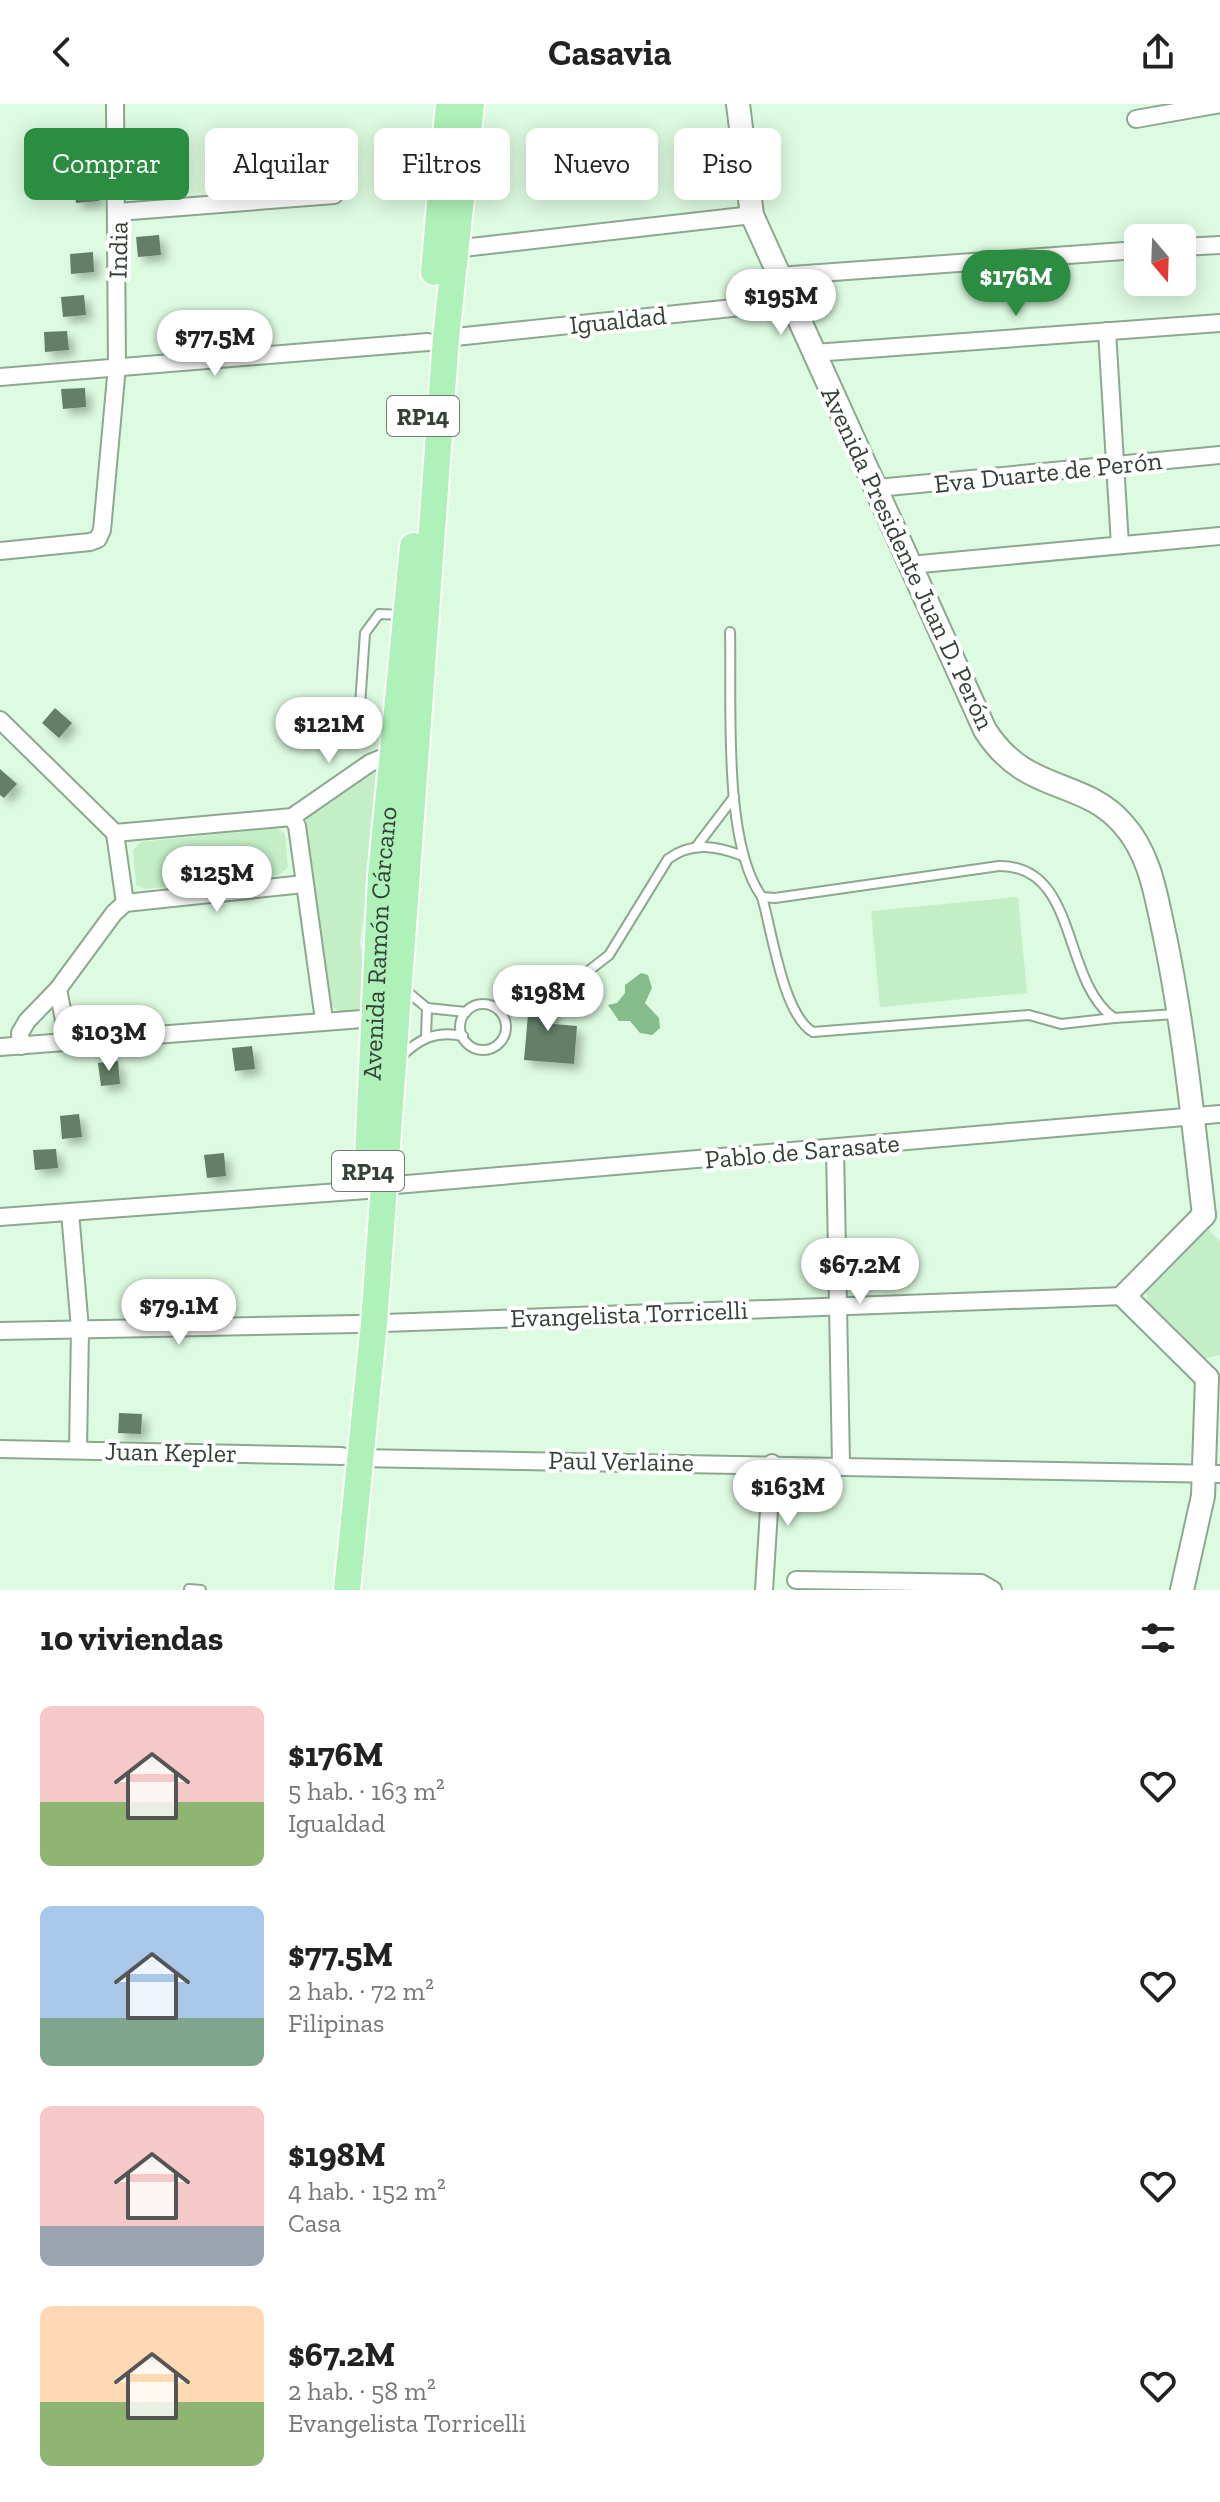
<!DOCTYPE html>
<html lang="es">
<meta charset="utf-8">
<style>
body{margin:0;font-family:"Zilla Slab",serif;background:#f2f2f2;color:#222;height:100vh;display:flex;flex-direction:column;font-size:30px;white-space:nowrap}
*{box-sizing:border-box;margin:0}
p{font-size:26px;color:#767676}
.icon{flex:none;width:44px;height:44px;fill:none;stroke:currentColor;stroke-width:2;stroke-linecap:round;stroke-linejoin:round}
.map{position:relative;height:1486px;overflow:hidden}
.sheet{display:flex;flex-direction:column;background:#fff;flex:1}
.sheet>*{flex:none}
.hud{position:absolute;left:24px;top:24px;width:800px;height:72px;display:flex;gap:16px}
.needle{width:52px;rotate:161deg}
.controls{position:absolute;left:1124px;top:120px;display:grid;gap:16px}
.controls a{display:grid;place-items:center;width:72px;height:72px;border-radius:12px;background:#fff;box-shadow:0 4px 20px #0003;font-size:40px}
.price{position:absolute;translate:-50% -68px;padding:0 18px;border-radius:28px;background:#fff;color:#222;font-size:26px;line-height:52px;filter:drop-shadow(0 2px 4px #0008)}
.price::after{content:'';position:absolute;left:50%;top:48px;width:24px;height:18px;margin-left:-12px;background:inherit;clip-path:polygon(0 0,100% 0,50% 100%)}
.price.on{background:#2b8d41;color:#fff}
ul{padding:0;list-style:none}
li{display:flex;align-items:center;gap:24px;height:200px;padding:0 40px}
li span{display:grid;place-items:center;flex:none;width:224px;height:160px;border-radius:12px;color:#555}
li>.icon{margin-inline-start:auto}
span .icon{width:96px;height:96px;fill:#fffc;stroke-width:1}
li b{font-size:34px}
h2{display:flex;justify-content:space-between;align-items:center;height:96px;padding:0 40px;font-size:34px}
.chip{padding:0 28px;border-radius:12px;background:#fff;box-shadow:0 4px 20px #0003;font-size:28px;line-height:72px}
.chip.on{background:#2b8d41;color:#fff}
header{display:flex;justify-content:space-between;align-items:center;height:104px;padding:0 40px;background:#fff;font-size:36px;font-weight:700}
.map>svg:first-child{display:block}
.green{fill:#c3eec6}
.water{fill:#85bc8b}
.building{fill:#647f67;filter:url(#shadow)}
.lines{fill:none;stroke-linecap:round;stroke-linejoin:round}
.lane-casing{stroke:#8da88f;stroke-width:12}
.street-casing{stroke:#8da88f;stroke-width:20}
.secondary-casing{stroke:#8da88f;stroke-width:26}
.primary-casing{stroke:#fff;stroke-width:30}
.lane{stroke:#fff;stroke-width:8}
.street{stroke:#fff;stroke-width:16}
.secondary{stroke:#fff;stroke-width:22}
.primary{stroke:#aff2b9;stroke-width:26}
.labels{text-anchor:middle;dominant-baseline:central;stroke-width:8;stroke-linejoin:round;paint-order:stroke}
.shield{fill:#fff;stroke:#727a72;stroke-width:2}
.shield-label{font-size:24px;font-weight:bold;fill:#354136}
.street-label{font-size:26px;fill:#354136;stroke:#fff}
</style>
<header><svg class="icon" aria-label="back" viewBox="0 0 24 24"><path d="M15 5l-7 7 7 7"/></svg>Casavia<svg class="icon" aria-label="share" viewBox="0 0 24 24"><path d="M12 15V3M7 8l5-5 5 5M5 13v7h14v-7"/></svg></header>
<div class="map">
<svg width="1220" height="1486" viewBox="0 0 1220 1486">
<defs>
<filter id="shadow"><feDropShadow dx="6" dy="6" stdDeviation="4" flood-color="#0004"/></filter>
</defs>
<rect width="100%" height="100%" fill="#ddfbe0"/>
<g class="green">
<path d="M377,665L382,680L360,838L366,870L363,904C348,910 336,911 328,896L306,717L308,707Z"/>
<polygon points="276,724 285,730 288,763 279,771 145,785 136,781 133,746 141,738"/>
<polygon points="1018,793 1027,889 880,903 871,807"/>
<polygon points="1208,1125 1220,1137 1220,1251 1202,1255 1148,1199 1146,1185 1198,1127"/>
</g>
<polygon class="water" points="641,869 648,871 652,884 645,899 659,914 660,924 652,931 640,929 630,917 619,917 608,901 617,899 625,889 625,881"/>
<g class="building">
<polygon points="97,77 99,97 76,99 74,79"/>
<polygon points="159,131 161,151 138,153 136,133"/>
<polygon points="93,148 94,168 71,170 70,150"/>
<polygon points="84,191 86,211 63,213 61,193"/>
<polygon points="67,227 69,246 45,248 44,228"/>
<polygon points="85,284 86,303 63,305 61,285"/>
<polygon points="55,604 72,619 59,634 42,619"/>
<polygon points="0,665 17,680 4,694 0,691"/>
<polygon points="530,888 556,890 553,920 577,922 574,960 524,956"/>
<polygon points="252,942 255,965 235,967 232,944"/>
<polygon points="118,957 120,980 101,982 98,959"/>
<polygon points="79,1010 82,1033 62,1035 60,1012"/>
<polygon points="56,1045 58,1064 35,1066 33,1046"/>
<polygon points="224,1049 226,1072 207,1074 204,1051"/>
<polygon points="119,1309 142,1310 141,1330 118,1329"/>
</g>
<g class="lines">
<g class="lane-casing">
<g id="lane">
<path d="M730,528C732,597 722,738 762,793L775,794L999,762C1079,761 1061,877 1114,914L1176,910"/>
<polyline points="393,624 369,624 359,616 365,529 379,510 403,511"/>
<polyline points="696,743 734,693"/>
<path d="M762,793C772,827 783,911 813,928L1029,911L1061,920L1114,914"/>
<polyline points="403,884 427,904 466,908"/>
<circle cx="483" cy="923" r="23"/>
<path d="M497,904L513,886L526,878L566,877L582,872L609,851L668,755C692,737 717,742 743,752"/>
<polyline points="426,933 427,904"/>
<path d="M400,954C418,935 436,926 463,932"/>
<polyline points="189,1485 201,1486"/>
</g>
</g>
<g class="street-casing">
<g id="street">
<polyline points="1136,15 1220,0"/>
<polyline points="118,108 334,91"/>
<polyline points="1182,143 1220,141"/>
<polyline points="454,145 752,111"/>
<polyline points="778,172 1138,146"/>
<polyline points="1107,227 1120,441"/>
<polyline points="446,234 790,198"/>
<polyline points="814,249 1220,219"/>
<polyline points="0,273 428,238"/>
<polyline points="877,384 1220,351"/>
<polyline points="0,447 90,438 98,435 102,426 117,262 115,0"/>
<polyline points="910,461 1220,432"/>
<polyline points="0,616 115,729 125,799"/>
<polyline points="292,713 297,722 324,916"/>
<polyline points="115,729 292,713 370,659 397,648"/>
<polyline points="58,885 68,937"/>
<polyline points="21,942 20,929 27,917 58,885 114,809 125,799 304,780"/>
<polyline points="0,943 375,914"/>
<polyline points="835,1044 841,1360"/>
<polyline points="384,1082 1220,1010"/>
<polyline points="70,1108 80,1225 78,1346"/>
<polyline points="0,1113 367,1086"/>
<polyline points="0,1227 356,1220 1124,1192"/>
<polyline points="0,1345 342,1352"/>
<polyline points="357,1354 1220,1370"/>
<polyline points="796,1476 981,1479 993,1486"/>
<polyline points="764,1486 772,1359"/>
</g>
</g>
<g class="secondary-casing">
<g id="secondary">
<path d="M738,0L752,111L985,626C1026,691 1082,673 1123,720C1151,751 1156,793 1165,833C1184,925 1193,1017 1204,1111"/>
<polyline points="1204,1111 1124,1192 1207,1274"/>
<polyline points="1182,1486 1203,1392 1207,1274"/>
</g>
</g>
<g class="primary-casing">
<g id="primary">
<polyline points="434,168 449,0"/>
<path id="s1" d="M368,1053L381,772L413,442"/>
<polyline points="347,1486 374,1219 446,234 471,0"/>
</g>
</g>
<use href="#lane" class="lane"/>
<use href="#street" class="street"/>
<use href="#secondary" class="secondary"/>
<use href="#primary" class="primary"/>
</g>
<g class="labels">
<g class="shield">
<rect x="387" y="292" width="72" height="40" rx="6"/>
<rect x="332" y="1047" width="72" height="40" rx="6"/>
</g>
<g class="shield-label">
<text x="423" y="312">RP14</text>
<text x="368" y="1067">RP14</text>
</g>
<g class="street-label">
<text transform="translate(118 146) rotate(-89)">India</text>
<text transform="translate(618 216) rotate(-6)">Igualdad</text>
<text transform="translate(1048 368) rotate(-6)">Eva Duarte de Perón</text>
<text transform="translate(908 454) rotate(65)">Avenida Presidente Juan D. Perón</text>
<text stroke="none"><textPath href="#s1" startOffset="214">Avenida Ramón Cárcano</textPath></text>
<text transform="translate(802 1047) rotate(-5)">Pablo de Sarasate</text>
<text transform="translate(629 1210) rotate(-2)">Evangelista Torricelli</text>
<text transform="translate(171 1348) rotate(1)">Juan Kepler</text>
<text transform="translate(621 1357) rotate(1)">Paul Verlaine</text>
</g>
</g>
</svg>
<div class="controls">
<a><svg class="needle" viewBox="-14 -14 28 28"><path d="M0-13l5 13h-10z" fill="#e53935"/><path d="M0 13l5-13h-10z" fill="#767676"/></svg></a>
</div>
<b class="price on" style="left:1016px;top:214px">$176M</b>
<b class="price" style="left:781px;top:233px">$195M</b>
<b class="price" style="left:215px;top:274px">$77.5M</b>
<b class="price" style="left:329px;top:661px">$121M</b>
<b class="price" style="left:217px;top:810px">$125M</b>
<b class="price" style="left:548px;top:929px">$198M</b>
<b class="price" style="left:109px;top:969px">$103M</b>
<b class="price" style="left:860px;top:1202px">$67.2M</b>
<b class="price" style="left:179px;top:1243px">$79.1M</b>
<b class="price" style="left:788px;top:1424px">$163M</b>
<div class="hud">
<a class="chip on">Comprar</a>
<a class="chip">Alquilar</a>
<a class="chip">Filtros</a>
<a class="chip">Nuevo</a>
<a class="chip">Piso</a>
</div>
</div>
<section class="sheet">
<h2>10 viviendas<svg class="icon" aria-label="filters" viewBox="0 0 24 24"><path d="M4 7h16M4 17h16"/><circle cx="9" cy="7" r="2"/><circle cx="15" cy="17" r="2"/></svg></h2>
<ul>
<li><span style="background:linear-gradient(#f6c9c9 60%,#8fb573 0)"><svg class="icon" aria-label="home" viewBox="0 0 24 24"><path d="M3 11l9-7 9 7M6 9v11h12V9"/></svg></span><div><b>$176M</b><p>5 hab. · 163 m²</p><p>Igualdad</p></div><svg class="icon" aria-label="heart" viewBox="0 0 24 24"><path d="M12 20l-8-8c-3-5 5-10 8-4 3-6 11-1 8 4z"/></svg></li>
<li><span style="background:linear-gradient(#a9c7e8 70%,#7fa58c 0)"><svg class="icon" aria-label="home" viewBox="0 0 24 24"><path d="M3 11l9-7 9 7M6 9v11h12V9"/></svg></span><div><b>$77.5M</b><p>2 hab. · 72 m²</p><p>Filipinas</p></div><svg class="icon" aria-label="heart" viewBox="0 0 24 24"><path d="M12 20l-8-8c-3-5 5-10 8-4 3-6 11-1 8 4z"/></svg></li>
<li><span style="background:linear-gradient(#f6c9c9 75%,#9aa5b1 0)"><svg class="icon" aria-label="home" viewBox="0 0 24 24"><path d="M3 11l9-7 9 7M6 9v11h12V9"/></svg></span><div><b>$198M</b><p>4 hab. · 152 m²</p><p>Casa</p></div><svg class="icon" aria-label="heart" viewBox="0 0 24 24"><path d="M12 20l-8-8c-3-5 5-10 8-4 3-6 11-1 8 4z"/></svg></li>
<li><span style="background:linear-gradient(#ffd9b3 60%,#8fb573 0)"><svg class="icon" aria-label="home" viewBox="0 0 24 24"><path d="M3 11l9-7 9 7M6 9v11h12V9"/></svg></span><div><b>$67.2M</b><p>2 hab. · 58 m²</p><p>Evangelista Torricelli</p></div><svg class="icon" aria-label="heart" viewBox="0 0 24 24"><path d="M12 20l-8-8c-3-5 5-10 8-4 3-6 11-1 8 4z"/></svg></li>
</ul>
</section>
